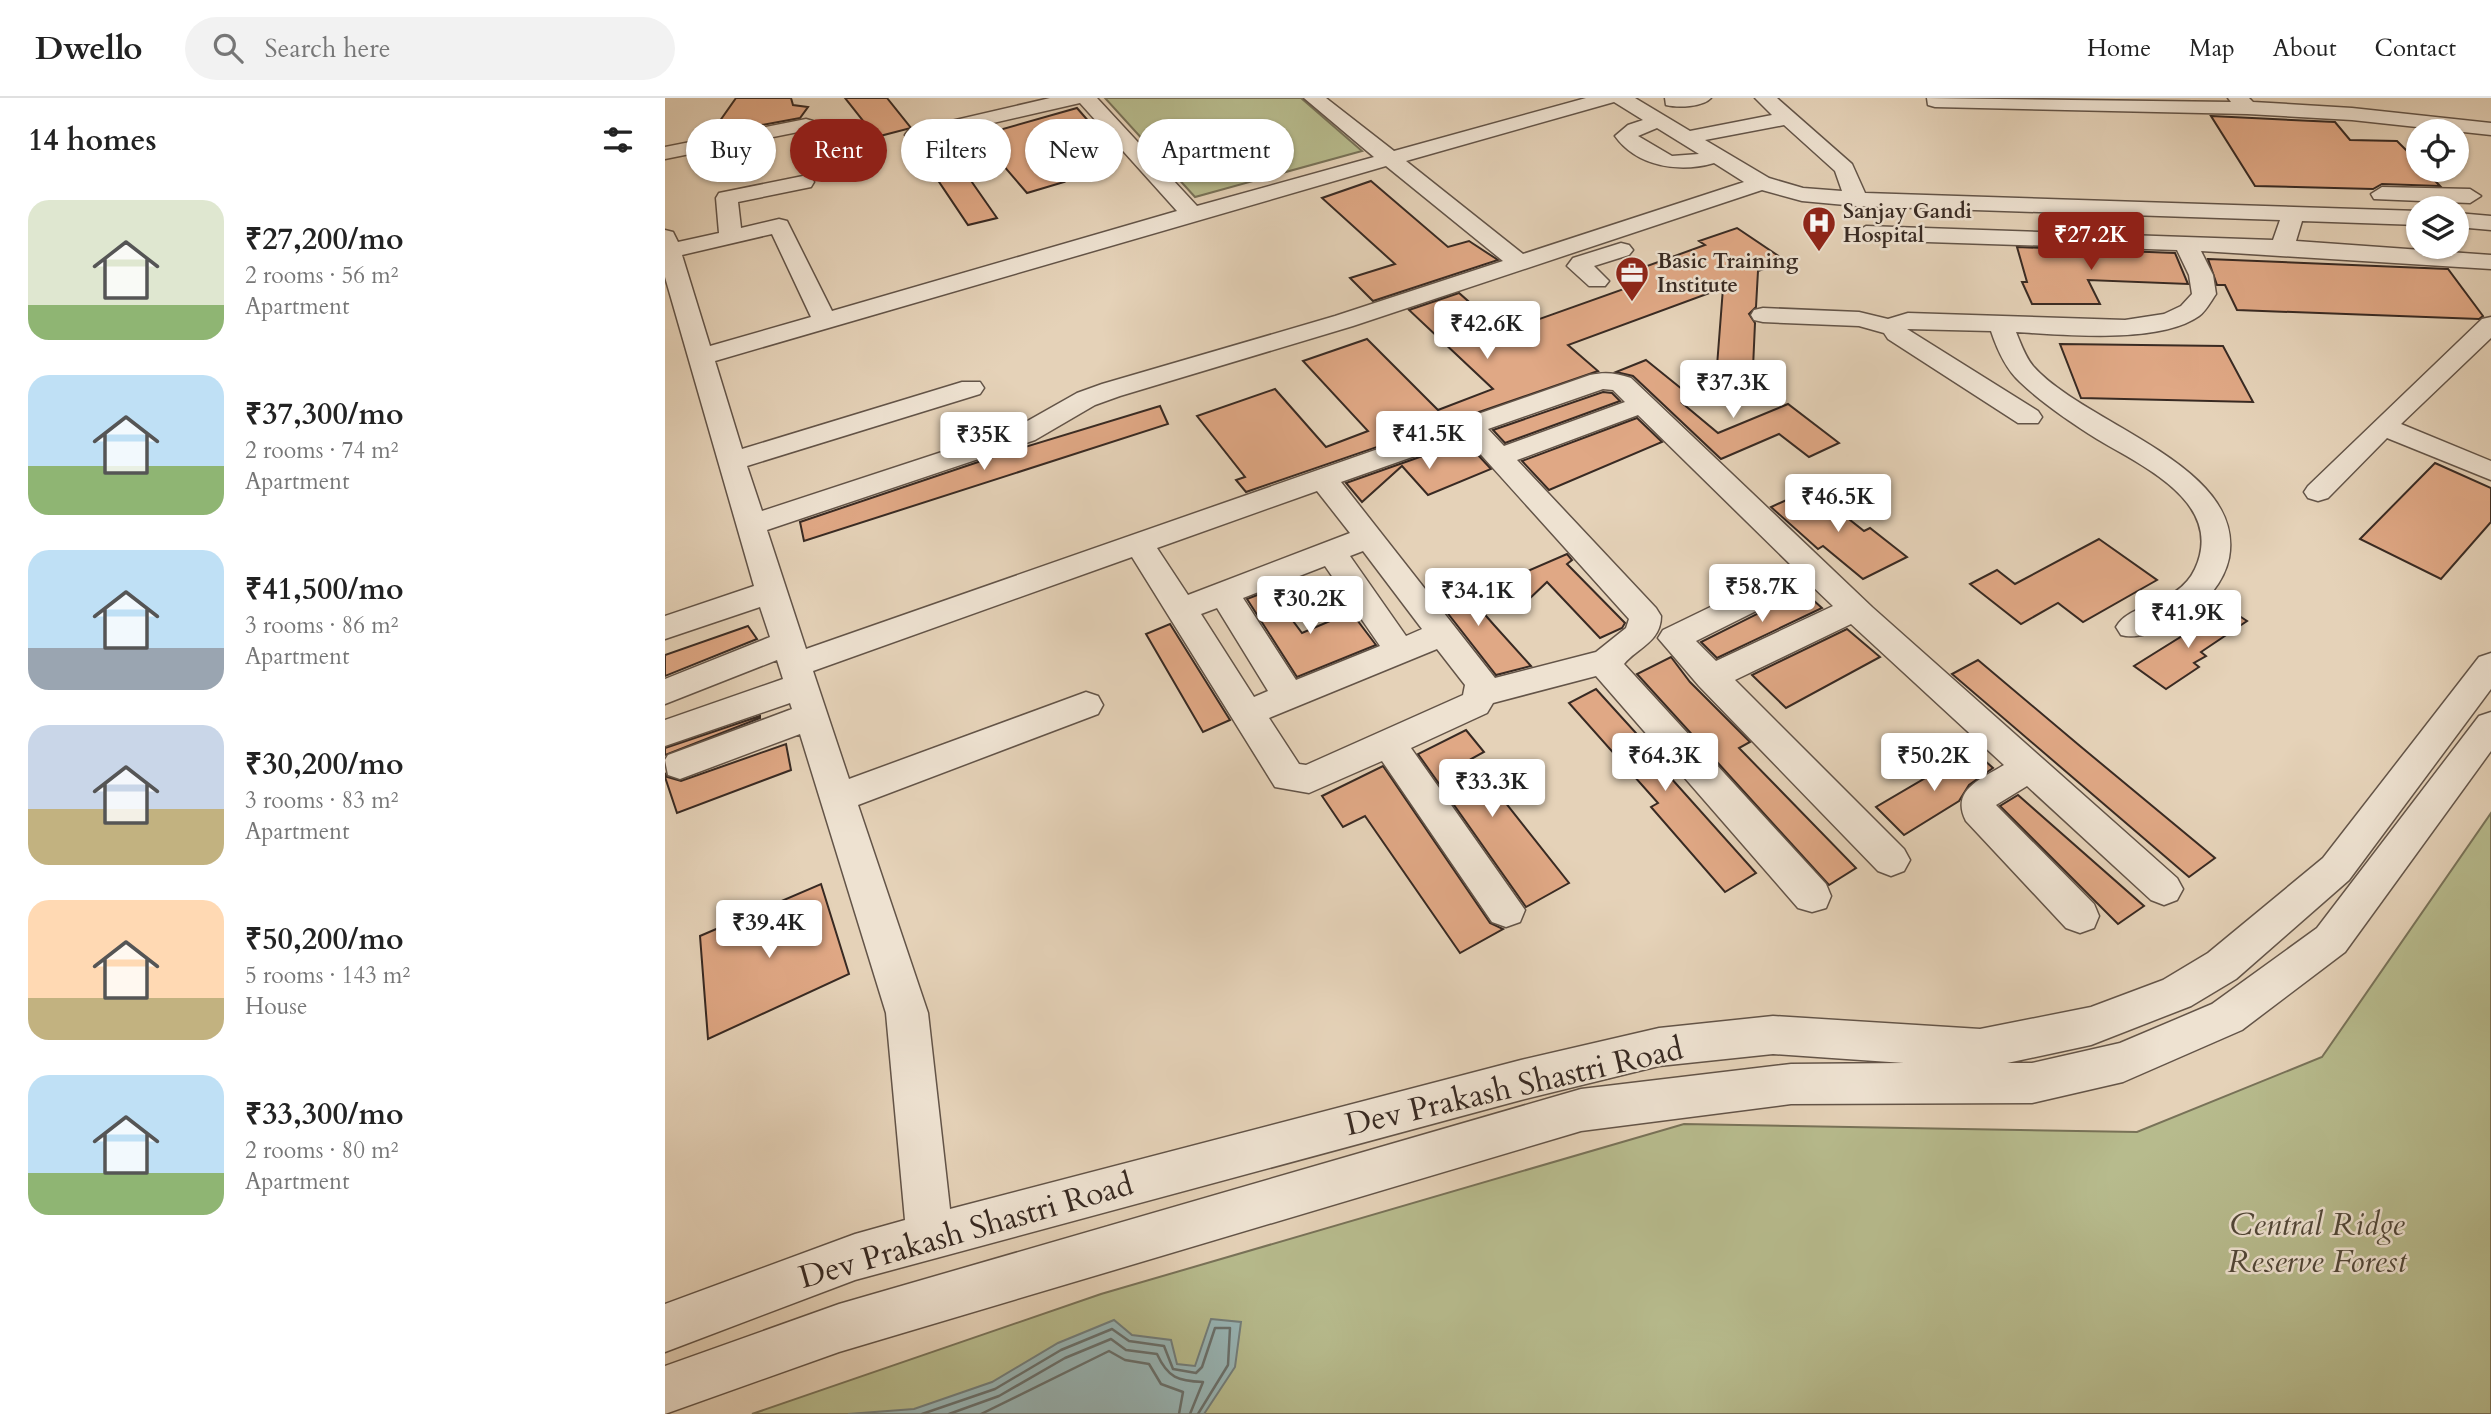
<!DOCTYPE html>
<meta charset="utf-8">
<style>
body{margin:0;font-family:Cardo,serif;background:#f2f2f2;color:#222;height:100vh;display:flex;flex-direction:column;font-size:26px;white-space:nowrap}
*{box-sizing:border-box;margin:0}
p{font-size:23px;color:#767676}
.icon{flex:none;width:38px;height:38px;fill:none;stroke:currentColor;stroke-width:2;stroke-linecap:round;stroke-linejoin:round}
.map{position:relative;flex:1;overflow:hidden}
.details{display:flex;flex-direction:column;background:#fff;width:665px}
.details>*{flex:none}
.top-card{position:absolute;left:21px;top:21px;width:665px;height:63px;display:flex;gap:14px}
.fabs{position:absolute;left:1741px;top:21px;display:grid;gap:14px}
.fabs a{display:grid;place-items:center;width:63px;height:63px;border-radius:50%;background:#fff;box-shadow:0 2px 5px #0004;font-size:35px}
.price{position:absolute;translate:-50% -60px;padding:0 16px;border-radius:7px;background:#fff;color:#222;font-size:23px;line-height:46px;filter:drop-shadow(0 2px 4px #0008)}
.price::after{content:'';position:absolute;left:50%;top:42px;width:21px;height:16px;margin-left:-10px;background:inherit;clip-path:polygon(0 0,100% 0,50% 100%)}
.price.selected{background:#8f2418;color:#fff}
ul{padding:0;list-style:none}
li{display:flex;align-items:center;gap:21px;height:175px;padding:0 28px}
li span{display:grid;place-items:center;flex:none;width:196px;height:140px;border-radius:21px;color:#555}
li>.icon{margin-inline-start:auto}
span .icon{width:84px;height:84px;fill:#fffc;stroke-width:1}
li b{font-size:30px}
h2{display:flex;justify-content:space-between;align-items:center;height:84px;padding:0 28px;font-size:30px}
.chip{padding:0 24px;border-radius:32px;background:#fff;box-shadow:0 2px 5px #0004;font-size:24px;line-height:63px}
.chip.selected{background:#8f2418;color:#fff}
header{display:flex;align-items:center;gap:42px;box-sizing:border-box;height:98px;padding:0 35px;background:#fff;border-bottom:2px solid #e0e0e0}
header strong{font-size:33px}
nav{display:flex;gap:38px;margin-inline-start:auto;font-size:24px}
.search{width:490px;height:63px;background:#f2f2f2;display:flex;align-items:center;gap:18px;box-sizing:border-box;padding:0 24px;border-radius:38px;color:#767676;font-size:26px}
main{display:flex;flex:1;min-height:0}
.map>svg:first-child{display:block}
.green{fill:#b7bb8d;stroke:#787258;stroke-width:2}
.water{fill:#98b6b7;stroke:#727e7c;stroke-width:2}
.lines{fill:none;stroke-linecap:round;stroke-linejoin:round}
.shore{stroke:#68706d;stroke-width:2.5}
.building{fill:#e0a885;stroke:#382a23;stroke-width:2}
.minor-casing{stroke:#635448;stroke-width:3}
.minor{fill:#eee2d1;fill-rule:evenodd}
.labels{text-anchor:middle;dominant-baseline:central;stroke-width:5;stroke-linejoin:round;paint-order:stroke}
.far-poi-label{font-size:21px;font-weight:bold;fill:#382a23;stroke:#eee2d1;text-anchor:start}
.near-street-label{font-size:32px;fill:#382a23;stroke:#eee2d1}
.near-park-label{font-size:32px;font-style:italic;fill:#514738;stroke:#eee2d1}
</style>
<header>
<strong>Dwello</strong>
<div class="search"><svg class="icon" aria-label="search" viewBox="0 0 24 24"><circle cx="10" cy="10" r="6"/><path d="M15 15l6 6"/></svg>Search here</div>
<nav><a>Home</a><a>Map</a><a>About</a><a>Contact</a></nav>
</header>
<main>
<section class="details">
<h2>14 homes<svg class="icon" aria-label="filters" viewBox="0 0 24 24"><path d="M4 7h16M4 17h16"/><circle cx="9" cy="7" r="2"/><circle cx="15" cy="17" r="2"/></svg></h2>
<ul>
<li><span style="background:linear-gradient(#dfe7d0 75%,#8fb573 0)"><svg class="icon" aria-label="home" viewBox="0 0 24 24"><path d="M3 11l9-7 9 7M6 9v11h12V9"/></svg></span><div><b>₹27,200/mo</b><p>2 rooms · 56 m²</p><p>Apartment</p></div></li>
<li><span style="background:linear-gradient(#bfe0f5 65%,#8fb573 0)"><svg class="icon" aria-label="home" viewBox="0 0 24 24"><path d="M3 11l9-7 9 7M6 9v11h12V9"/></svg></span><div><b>₹37,300/mo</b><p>2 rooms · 74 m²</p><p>Apartment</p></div></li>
<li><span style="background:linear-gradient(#bfe0f5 70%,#9aa5b1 0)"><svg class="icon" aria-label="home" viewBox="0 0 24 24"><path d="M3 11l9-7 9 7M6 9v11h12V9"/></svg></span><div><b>₹41,500/mo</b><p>3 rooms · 86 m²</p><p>Apartment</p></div></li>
<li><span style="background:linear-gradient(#c9d6e8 60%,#c2b280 0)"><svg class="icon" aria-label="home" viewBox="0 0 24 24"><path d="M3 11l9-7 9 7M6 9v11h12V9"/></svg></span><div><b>₹30,200/mo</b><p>3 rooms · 83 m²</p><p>Apartment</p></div></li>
<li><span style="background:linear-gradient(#ffd9b3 70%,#c2b280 0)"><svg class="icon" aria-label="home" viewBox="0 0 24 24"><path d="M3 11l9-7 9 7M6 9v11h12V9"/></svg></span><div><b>₹50,200/mo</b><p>5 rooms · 143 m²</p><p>House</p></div></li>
<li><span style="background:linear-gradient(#bfe0f5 70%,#8fb573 0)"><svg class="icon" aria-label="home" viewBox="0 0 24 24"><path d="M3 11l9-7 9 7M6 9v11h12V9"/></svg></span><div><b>₹33,300/mo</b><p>2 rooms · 80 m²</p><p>Apartment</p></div></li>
</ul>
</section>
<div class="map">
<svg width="1826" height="1316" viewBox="0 0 1826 1316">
<rect width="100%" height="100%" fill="#e5d2b8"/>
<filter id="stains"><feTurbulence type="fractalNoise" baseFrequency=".00286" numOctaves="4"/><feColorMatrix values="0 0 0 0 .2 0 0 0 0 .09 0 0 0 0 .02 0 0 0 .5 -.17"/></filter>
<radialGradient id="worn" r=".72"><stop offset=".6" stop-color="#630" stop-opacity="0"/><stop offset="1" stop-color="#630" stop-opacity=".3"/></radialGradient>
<g class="green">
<polygon points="440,0 636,0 697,53 530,99"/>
<polygon points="1826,715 1826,1316 87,1316 436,1196 1019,1026 1472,1034 1657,959"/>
</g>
<polygon class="water" points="546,1221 576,1224 570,1269 539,1316 183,1316 249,1311 327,1284 393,1245 449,1222 467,1237 506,1242 512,1266 530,1268"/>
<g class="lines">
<g class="shore">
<polyline points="257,1316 330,1291 396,1252 447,1231 464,1243 499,1248 508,1271 531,1275 537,1269 550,1230 565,1230 563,1267 533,1316"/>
<path d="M284,1316L334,1298L400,1260L446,1241L461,1252L492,1256C503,1280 513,1283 538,1284L525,1316"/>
<polyline points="316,1316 444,1253 460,1262 484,1266 496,1286 518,1294 514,1316"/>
</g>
</g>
<g class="building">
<polygon points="71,0 126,0 128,7 143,9 135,20 91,28 52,27"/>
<polygon points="180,0 222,0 246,30 211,39"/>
<polygon points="412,10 446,49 383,67 399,84 362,95 313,38"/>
<polygon points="1546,18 1670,24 1685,42 1732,43 1754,65 1754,72 1760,72 1775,88 1717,86 1708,91 1590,88"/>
<polygon points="278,44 281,47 332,120 303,127 252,51"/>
<polygon points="706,83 783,149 804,143 833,162 708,203 685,180 730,166 657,100"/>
<polygon points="1072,130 1121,163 1093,173 1091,209 1084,216 1090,225 1088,270 1052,268 1058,190 903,247 933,273 581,394 571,382 580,379 532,318 610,291 661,349 703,333 638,263 702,241 773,312 828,291 744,212 794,195 838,234 973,186 960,176 1040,147 1034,143"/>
<polygon points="1352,149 1510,155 1523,186 1423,182 1435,206 1367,206 1357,184 1362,184"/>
<polygon points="1543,161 1783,171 1818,218 1814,221 1572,212 1560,187 1552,187"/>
<polygon points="1395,246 1558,248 1588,304 1416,300"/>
<polygon points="981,262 1028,300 1017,305 1053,335 1123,306 1174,345 1144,359 1114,336 1056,361 968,278 951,274"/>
<polygon points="938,294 947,295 955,303 840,345 828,332"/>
<polygon points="495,308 503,326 139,443 135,424 334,357"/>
<polygon points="972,320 997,344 884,392 857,363"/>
<polygon points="800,343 826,371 763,397 737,368 697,404 681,385"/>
<polygon points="1770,365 1826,390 1826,424 1776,481 1695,441"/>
<polygon points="1146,391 1199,433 1205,430 1242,459 1198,481 1158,448 1153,451 1106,409"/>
<polygon points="1434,441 1492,482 1418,524 1393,505 1356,526 1305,486 1332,472 1350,486"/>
<polygon points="902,456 907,462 902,466 960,525 957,530 935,540 882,484 862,503 842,482"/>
<polygon points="787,479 829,527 866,568 831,577 763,490"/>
<polygon points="605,492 637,535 686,514 711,547 632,579 582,501"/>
<polygon points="1138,493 1157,510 1052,560 1036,544"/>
<polygon points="1562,510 1582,523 1536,554 1541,558 1529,565 1534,569 1501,591 1469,568"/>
<polygon points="505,526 565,622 538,634 481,536"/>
<polygon points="83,528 92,541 0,578 0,557"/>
<polygon points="1182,531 1215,559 1121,610 1087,577"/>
<polygon points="1006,559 1025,584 1085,644 1074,650 1191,770 1164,787 972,576"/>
<polygon points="1313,562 1415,648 1550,760 1524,779 1287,576"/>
<polygon points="931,591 1009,677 1005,679 1091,775 1060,794 986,709 993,705 904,605"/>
<polygon points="95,618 95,620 0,657 0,650"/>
<polygon points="801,632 819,654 806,661 904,785 861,809 753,656"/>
<polygon points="121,646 126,672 12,715 0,679 0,675 2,679 16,683"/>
<polygon points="1308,652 1328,670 1304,687 1294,703 1239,737 1211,709"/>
<polygon points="718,668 825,825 838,831 795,855 700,718 678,729 657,698"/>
<polygon points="1353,697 1479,808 1453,826 1335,708"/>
<polygon points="156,786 184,876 43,941 35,838"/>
</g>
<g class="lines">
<g class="minor-casing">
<g id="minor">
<path d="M385,0H432L532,108L709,59L639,0H661L729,53L921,0H970L1025,33L1107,17L1090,0H1112L1187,66L1200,95L1754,113V127L1637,123L1631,143L1826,157V171L1536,153L1548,177L1551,196C1546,203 1541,213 1534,218C1495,246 1399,237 1351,234C1356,246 1360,258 1368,268C1420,327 1581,367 1564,460C1559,484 1541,505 1520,518C1502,528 1476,543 1456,537L1451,529C1465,504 1513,508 1530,471C1561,404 1475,367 1432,341C1405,324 1377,305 1355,284C1340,270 1332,251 1326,233L1242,231L1373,313L1377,319L1373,325H1353L1223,241L1219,235L1194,228L1098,224L1089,222L1086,217L1089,212L1098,210L1194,214L1223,221L1243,215L1460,222L1499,216L1516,208L1527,196L1524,177L1512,152L1201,142L1190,135L1201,128L1608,142L1615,122L1191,108L1137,103L1097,92L688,228L455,298L430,307L370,342L102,432L141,551L925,277C940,274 951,275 966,280L1207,509L1512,780L1518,791L1512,802L1499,807L1486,802L1362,688L1331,707L1429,806L1434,818L1429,830L1415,835L1401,830L1301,723C1285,692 1316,681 1339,667L1186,526L1070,582L1239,751L1245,762L1239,773L1226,778L1213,773L1034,588L993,540L998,532L1128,469L973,317L852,362L991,510L996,518C996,544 972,550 959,566L1161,786L1166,798L1161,810L1147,814L1133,810L931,578L828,605L822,615L746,650L860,812L855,824L841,829L827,824L717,663L644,695L610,689L467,459L148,573L184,681L421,594L433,598L438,607L433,616L193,707L263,915L285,1111L856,962L994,930L1108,918L1315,931L1426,909L1498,882L1543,855L1658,760L1814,559L1826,555V591L1684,782L1571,881L1526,908L1426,947L1342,965H1367L1455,945L1547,906L1652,830L1814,618L1826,614V653L1680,854L1577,932L1458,984L1367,1005L1126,1006L916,1033L174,1254L0,1316V1268L174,1206L916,991L1126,966L1239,965L1108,956L994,968L856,1002L190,1182L0,1254V1206L190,1136L240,1122L221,915L135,636L15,681L3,677L0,662L3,657L127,611L125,605L0,648V622L118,581L112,562L0,606V581L105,539L95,509L0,541V518L89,488L0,179V132L8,134L13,144L54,135L51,100L54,95L138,78L146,79L149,84L146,89L73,104L76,130L114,121L122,123L167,213L512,113L415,5L250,43L240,37L243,33ZM949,4L978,22L963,27L950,38C972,69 1015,75 1049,65L1079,84L858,156L741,63ZM1119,27L1170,73L1177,93L1138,90L1104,80L1040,42ZM992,30L1034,56L1007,58L973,38ZM721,68L838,163L670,218L437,286L412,295L350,330L97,413L82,368L315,296L319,290L315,284H297L77,351L50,263ZM107,136L146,219L45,248L17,157ZM938,291L948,292L960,304L839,348L823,331ZM801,340L964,521L961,530L931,554L830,580L676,384ZM652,393L685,435L523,497L492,450ZM698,453L757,531L741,538L685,458ZM660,468L715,548L631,582L578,500ZM1145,486L1168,508L1051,563L1031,543ZM552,510L603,593L589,599L536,516ZM772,551L800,587L798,597L641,667L634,666L604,620Z"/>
<path d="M1000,0H1046C1038,9 1013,10 1001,7Z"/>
<polygon points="1262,0 1566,4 1563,0 1584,0 1588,4 1687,10 1826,25 1826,37 1687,22 1582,16 1270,9 1263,7"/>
<polygon points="141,21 148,23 151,27 148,31 0,61 0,49"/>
<polygon points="1717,89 1805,91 1816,98 1805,105 1709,101 1706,96"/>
<polygon points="1792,115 1826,118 1826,132 1792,129"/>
<polygon points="956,145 964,147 968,152 964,157 929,168 944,183 940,188 924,188 902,168 908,160"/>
<polygon points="1826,219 1826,240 1736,326 1826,363 1826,382 1722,340 1663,400 1653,403 1643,400 1639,394 1643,388 1817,221"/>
</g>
</g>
<use href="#minor" class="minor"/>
</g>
<defs>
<g id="hospital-pin" transform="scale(1.75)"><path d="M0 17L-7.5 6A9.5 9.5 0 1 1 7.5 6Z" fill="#8f2418" stroke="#eee2d1"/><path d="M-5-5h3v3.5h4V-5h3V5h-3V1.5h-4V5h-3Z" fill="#fff"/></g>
<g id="office-pin" transform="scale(1.75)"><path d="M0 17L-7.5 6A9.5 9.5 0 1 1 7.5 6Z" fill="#8f2418" stroke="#eee2d1"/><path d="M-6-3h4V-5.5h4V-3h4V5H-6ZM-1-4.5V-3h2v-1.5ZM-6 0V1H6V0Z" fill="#fff"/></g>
</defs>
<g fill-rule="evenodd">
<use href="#hospital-pin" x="1154" y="125"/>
<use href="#office-pin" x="967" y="175"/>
</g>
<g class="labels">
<g class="far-poi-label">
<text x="1178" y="113">Sanjay Gandi<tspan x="1178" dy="24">Hospital</tspan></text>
<text x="992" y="163">Basic Training<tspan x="992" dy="24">Institute</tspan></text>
</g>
<g class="near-street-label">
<text transform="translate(849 989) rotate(-13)">Dev Prakash Shastri Road</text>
<text transform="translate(301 1133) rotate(-16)">Dev Prakash Shastri Road</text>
</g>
<g class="near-park-label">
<text x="1652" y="1127">Central Ridge<tspan x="1652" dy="37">Reserve Forest</tspan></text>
</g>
</g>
<rect width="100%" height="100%" filter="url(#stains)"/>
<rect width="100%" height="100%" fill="url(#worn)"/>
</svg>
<div class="fabs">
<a><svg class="icon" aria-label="locate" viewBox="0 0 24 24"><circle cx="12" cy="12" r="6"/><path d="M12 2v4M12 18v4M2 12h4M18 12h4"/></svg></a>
<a><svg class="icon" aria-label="layers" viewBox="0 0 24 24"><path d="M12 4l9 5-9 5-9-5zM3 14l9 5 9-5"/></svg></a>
</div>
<b class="price selected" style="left:1426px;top:174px">₹27.2K</b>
<b class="price" style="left:822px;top:263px">₹42.6K</b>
<b class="price" style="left:1068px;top:322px">₹37.3K</b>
<b class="price" style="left:764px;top:373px">₹41.5K</b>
<b class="price" style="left:319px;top:374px">₹35K</b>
<b class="price" style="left:1173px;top:436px">₹46.5K</b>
<b class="price" style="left:1097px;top:526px">₹58.7K</b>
<b class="price" style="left:813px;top:530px">₹34.1K</b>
<b class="price" style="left:645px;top:538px">₹30.2K</b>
<b class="price" style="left:1523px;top:552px">₹41.9K</b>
<b class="price" style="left:1000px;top:695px">₹64.3K</b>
<b class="price" style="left:1269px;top:695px">₹50.2K</b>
<b class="price" style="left:827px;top:721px">₹33.3K</b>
<b class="price" style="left:104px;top:862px">₹39.4K</b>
<div class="top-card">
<a class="chip">Buy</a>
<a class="chip selected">Rent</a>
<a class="chip">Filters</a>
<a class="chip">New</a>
<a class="chip">Apartment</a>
</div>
</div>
</main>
